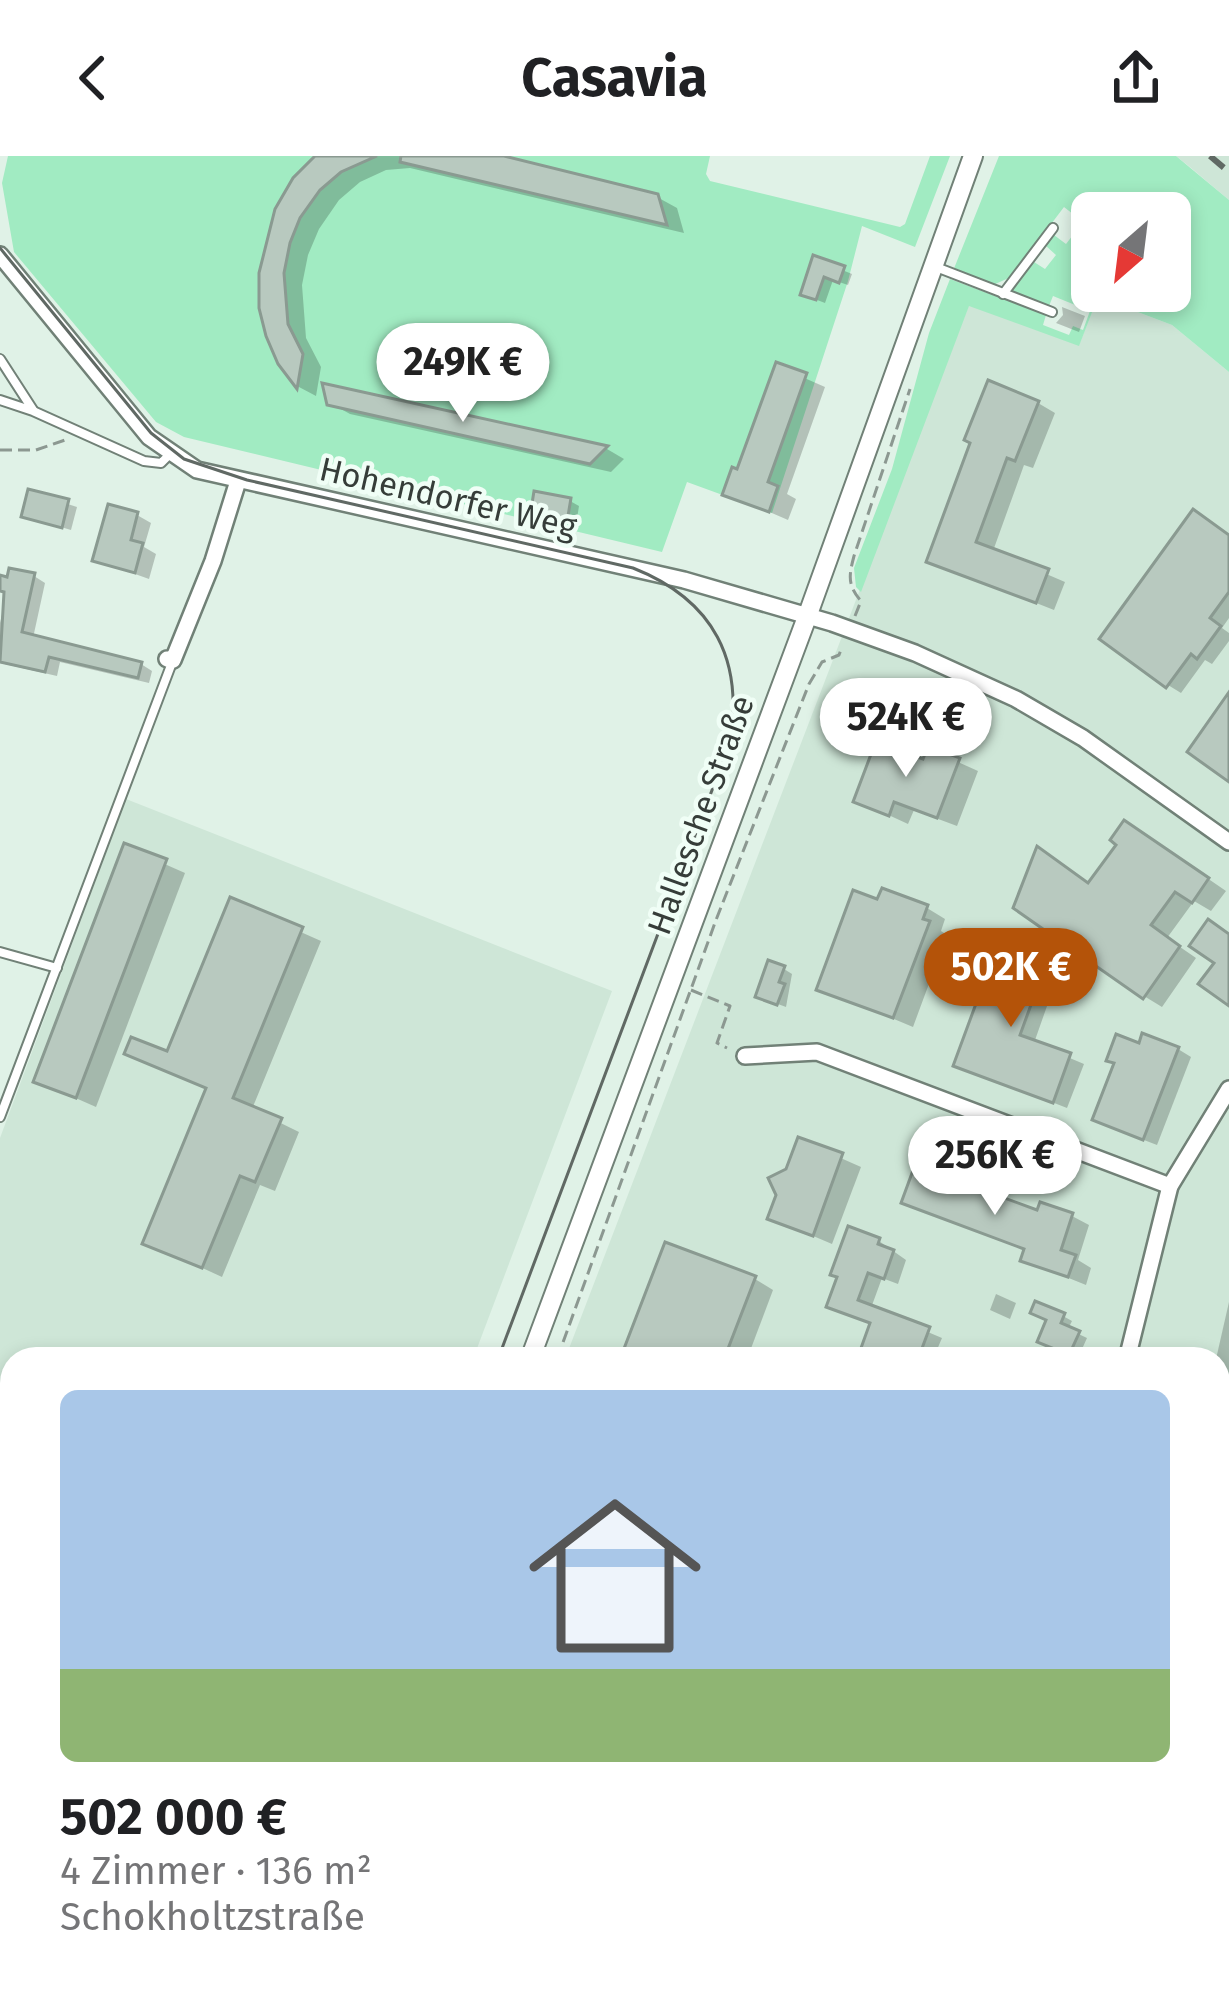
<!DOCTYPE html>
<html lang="de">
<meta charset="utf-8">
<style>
body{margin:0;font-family:"Fira Sans",sans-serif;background:#f6f6f6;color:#202124;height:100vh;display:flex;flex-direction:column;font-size:45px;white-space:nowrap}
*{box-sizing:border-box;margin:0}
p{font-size:39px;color:#757577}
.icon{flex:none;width:66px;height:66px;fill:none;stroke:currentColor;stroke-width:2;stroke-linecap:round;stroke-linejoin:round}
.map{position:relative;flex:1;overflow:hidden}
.panel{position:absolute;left:0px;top:1191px;width:1230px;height:663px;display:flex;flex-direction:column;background:#fff;border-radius:36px 36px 0 0;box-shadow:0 6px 18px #0003}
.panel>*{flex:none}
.needle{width:78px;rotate:208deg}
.controls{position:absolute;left:1071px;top:36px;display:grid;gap:24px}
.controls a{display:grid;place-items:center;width:120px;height:120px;border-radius:18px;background:#fff;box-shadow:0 6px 18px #0003;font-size:60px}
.price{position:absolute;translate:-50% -102px;padding:0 27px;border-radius:42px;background:#fff;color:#222;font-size:39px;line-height:78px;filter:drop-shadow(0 3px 6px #0008)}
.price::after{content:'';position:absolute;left:50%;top:72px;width:36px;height:27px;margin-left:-18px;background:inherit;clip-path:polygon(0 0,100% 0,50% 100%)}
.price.selected{background:#b45309;color:#fff}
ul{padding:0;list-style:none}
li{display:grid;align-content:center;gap:24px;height:636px;padding:0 60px}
li span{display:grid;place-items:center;height:372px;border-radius:18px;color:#555}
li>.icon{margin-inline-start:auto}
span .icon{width:216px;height:216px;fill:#fffc;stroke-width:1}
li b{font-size:51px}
header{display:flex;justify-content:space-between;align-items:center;height:156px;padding:0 60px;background:#fff;font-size:54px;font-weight:700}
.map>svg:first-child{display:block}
.built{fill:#cee6d7}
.green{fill:#a1ebc2;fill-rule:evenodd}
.shadow{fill:#0003}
.building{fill:#b8c9bf;stroke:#8a9a91;stroke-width:3}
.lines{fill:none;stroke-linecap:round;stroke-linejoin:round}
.service-casing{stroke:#718177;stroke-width:12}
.minor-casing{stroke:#718177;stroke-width:20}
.tertiary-casing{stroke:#718177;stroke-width:22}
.path{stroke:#8c9891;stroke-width:3;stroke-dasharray:12 6;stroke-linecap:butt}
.service{stroke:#fff;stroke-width:8}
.minor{stroke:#fff;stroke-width:15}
.tertiary{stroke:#fff;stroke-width:18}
.tram{stroke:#606964;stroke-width:3}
.rail{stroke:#606964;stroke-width:6;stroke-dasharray:18 9;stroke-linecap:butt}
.labels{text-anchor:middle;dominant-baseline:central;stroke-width:9;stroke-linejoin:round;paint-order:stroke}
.street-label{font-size:33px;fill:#363d39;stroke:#f0fef6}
</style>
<header><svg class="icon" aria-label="back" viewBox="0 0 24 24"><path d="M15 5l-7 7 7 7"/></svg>Casavia<svg class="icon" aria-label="share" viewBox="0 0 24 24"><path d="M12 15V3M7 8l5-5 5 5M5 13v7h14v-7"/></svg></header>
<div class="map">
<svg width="1229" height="1853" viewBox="0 0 1229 1853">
<rect width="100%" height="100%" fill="#e0f2e7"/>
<g class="built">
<polygon points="1176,0 1229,0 1229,44 1190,11"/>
<polygon points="1098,141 1172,169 1229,216 1229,1456 1218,1453 1218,1203 565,1203 969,149 1079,189"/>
<polygon points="126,643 612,835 473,1203 12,1203 12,1379 0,1377 0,982"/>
</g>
<g class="green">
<polygon points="8,0 710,0 706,18 710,25 900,71 905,68 930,0 950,0 915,91 862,70 848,125 772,357 687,326 662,396 184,281 156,266 14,96 2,27"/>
<path d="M999,0H1176L1229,44V216L1172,169L1098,141L1079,190L969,150L861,436L856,431L854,412L892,313L929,177L950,123L1046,159L1043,169L1069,179L1073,170L1083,174L1090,155L1053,140L1049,150L1011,136L1034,106L1045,113L1056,99L1046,90L1054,79L1066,88L1083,66L1064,51L1011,121L993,129L953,115ZM1092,57H1170V135H1092Z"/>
<polygon points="0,1391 12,1393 12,1745 0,1742"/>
<polygon points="99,1842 213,1842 224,1853 96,1853"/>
</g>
<g class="shadow">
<polygon points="324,0 492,0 657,41 677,52 684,77 410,12 386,14 360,26 339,44 319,73 308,99 302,129 306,182 321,211 316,240 299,231 280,206 262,152"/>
<polygon points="815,103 852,118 848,129 833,124 825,147 812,142"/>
<polygon points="1062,151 1085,160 1079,176 1056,167 1063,159"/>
<polygon points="777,210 825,231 787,338 796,343 788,364 725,337 739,317"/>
<polygon points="326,231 607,293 624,303 611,316 350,258 330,247"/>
<polygon points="1038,247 1055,257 1033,312 1024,309 993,395 1065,426 1054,454 930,405"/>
<polygon points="30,336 77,351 71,374 24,360"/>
<polygon points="570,345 579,350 576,369 533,358"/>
<polygon points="137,359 151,367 144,391 156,398 149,423 96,404"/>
<polygon points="1229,381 1229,462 1222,472 1229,477 1229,485 1212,508 1205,504 1181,537 1168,529"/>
<polygon points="34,420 45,427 33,482 141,508 152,515 149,527 60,506 57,520 0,507 0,467 7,438 0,436 0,422"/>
<polygon points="929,593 978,615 957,670 914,654 908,668 856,644 924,607"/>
<polygon points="1143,678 1226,735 1211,755 1194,745 1167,782 1196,802 1162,851 1144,840"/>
<polygon points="126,691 185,717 96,951 37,925"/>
<polygon points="231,745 321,785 252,953 299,976 275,1035 260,1029 222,1121 146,1086 209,933 128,897 168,899"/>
<polygon points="879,747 927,752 945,763 941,775 947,779 913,871 820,832"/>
<polygon points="1046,808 1059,816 1034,887 1084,908 1067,952 957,909"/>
<polygon points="784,813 792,818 786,851 767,844"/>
<polygon points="1141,891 1178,893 1191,901 1157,989 1110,971"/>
<polygon points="800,984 861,1011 832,1088 771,1062"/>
<polygon points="905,1046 1039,1058 1042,1050 1072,1060 1089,1069 1078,1104 1091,1112 1086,1129 1024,1104 1027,1095"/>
<polygon points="849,1074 879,1085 906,1104 898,1128 882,1122 871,1152 942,1182 933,1203 891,1203 873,1168 843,1157"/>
<polygon points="755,1123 773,1134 747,1203 623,1203"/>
<polygon points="996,1138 1016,1147 1010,1163 990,1154"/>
<polygon points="1229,1146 1229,1268 1218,1263 1216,1203"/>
<polygon points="1063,1160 1072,1165 1068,1173 1087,1182 1078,1202 1049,1189"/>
<polygon points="1218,1345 1229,1347 1229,1361 1218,1358"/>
<polygon points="1218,1555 1229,1557 1229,1573 1218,1571"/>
<polygon points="1218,1664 1229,1669 1229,1682 1218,1679"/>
<polygon points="1218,1721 1229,1724 1229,1766 1222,1762 1226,1749 1218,1746"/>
<polygon points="1218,1802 1229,1805 1226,1853 1190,1853 1192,1842 1218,1842"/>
<polygon points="720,1842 717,1853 448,1853 406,1843"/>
<polygon points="1030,1842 1091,1842 1093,1843 1091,1853 1053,1853 1054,1847"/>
<polygon points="1134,1842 1152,1842 1150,1853 1122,1853 1124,1846 1133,1848"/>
</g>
<g class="building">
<polygon points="315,0 377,0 341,16 320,34 300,62 290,87 284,117 288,168 303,198 297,233 278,208 266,180 259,152 259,117 275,53 293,22"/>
<polygon points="401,0 504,0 658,38 667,69 400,6"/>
<polygon points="813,99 845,110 839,127 824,121 816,144 800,139"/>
<polygon points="776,206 807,217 768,326 778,330 769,356 722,339 732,311 737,313"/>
<polygon points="988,224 1039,245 1015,305 1007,302 976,386 1049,413 1036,447 926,406 970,287 964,284"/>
<polygon points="322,227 608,290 590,308 327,249"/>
<polygon points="28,333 69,343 62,372 21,361"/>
<polygon points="534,335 571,342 567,366 530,360"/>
<polygon points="108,348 138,356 131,384 143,387 135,417 92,405"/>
<polygon points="1193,353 1229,379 1229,436 1210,462 1221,470 1197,503 1191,498 1166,532 1099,483"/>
<polygon points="9,412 35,417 22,476 142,506 138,522 49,501 45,516 0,506 4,436 0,435 0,419 7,421"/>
<polygon points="1229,536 1229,626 1187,596"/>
<polygon points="876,585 923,603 928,590 960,602 937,662 894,646 889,660 853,646"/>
<polygon points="1124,664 1209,722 1192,747 1175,736 1151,769 1180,790 1143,843 1013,752 1037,690 1088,727 1116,689 1110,684"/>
<polygon points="124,687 167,703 76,942 33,926"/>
<polygon points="882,732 928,749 923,763 930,765 893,862 816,834 853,734 877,743"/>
<polygon points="230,741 303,771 233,942 282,962 255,1026 240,1020 202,1112 142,1088 206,932 124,898 131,881 167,895"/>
<polygon points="1208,763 1229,778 1229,850 1198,828 1214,807 1189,790"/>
<polygon points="998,788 1047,805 1020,879 1071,897 1053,947 953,910"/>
<polygon points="768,804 785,810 779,826 785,828 777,849 755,841"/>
<polygon points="1142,877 1179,891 1143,984 1092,964 1114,907 1106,905 1116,878 1139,887"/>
<polygon points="798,981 843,997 813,1080 767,1063 776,1039 768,1022 786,1013"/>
<polygon points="915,1009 1037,1054 1040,1046 1073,1057 1061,1094 1076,1099 1068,1121 1020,1105 1024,1093 901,1047"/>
<polygon points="848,1070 880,1082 878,1088 894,1094 884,1123 868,1117 858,1144 930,1171 918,1203 890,1203 861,1192 870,1167 826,1151 837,1121 830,1119"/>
<polygon points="665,1086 756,1120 724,1203 620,1203"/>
<polygon points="1035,1145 1065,1157 1061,1167 1080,1175 1069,1199 1037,1186 1046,1164 1030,1157"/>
</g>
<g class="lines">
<g class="service-casing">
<g id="service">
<polyline points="936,111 1052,156"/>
<polyline points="1003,138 1053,72"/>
<polyline points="0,203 33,254"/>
<polyline points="0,244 33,255 144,305 161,307 170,298"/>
<polyline points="0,796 57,812"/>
<polyline points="0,961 173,504"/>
</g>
</g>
<g class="minor-casing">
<g id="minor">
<polyline points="0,99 149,281 197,314 684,424 832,467 915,497 1016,543 1083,582 1229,686"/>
<polyline points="167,503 173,504 213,405 238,325"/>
<polyline points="745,900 817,896 1170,1030"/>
<polyline points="1127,1203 1170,1030 1229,933"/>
<polyline points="1218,1539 1229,1541"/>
<polyline points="0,1763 12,1766"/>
<polyline points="8,1853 12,1836"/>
<polyline points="962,1853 966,1842"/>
<polyline points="1164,1853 1167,1842"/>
</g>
</g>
<g class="tertiary-casing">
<g id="tertiary">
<polyline points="530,1203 807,461 973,0"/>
<polyline points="287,1853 291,1842"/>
</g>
</g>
<g class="path">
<polyline points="0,294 36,294 65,284"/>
<path d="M855,460L861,445C847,429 849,419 854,400L910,233"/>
<polyline points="691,834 730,850 717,887 727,892"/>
<polyline points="557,1203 716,764 809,528 822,506 839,499 842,491"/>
<polyline points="230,1853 232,1847 245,1853"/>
<polyline points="314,1853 318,1842"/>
</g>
<use href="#service" class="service"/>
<use href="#minor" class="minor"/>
<use href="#tertiary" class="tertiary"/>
<g class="tram">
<path d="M0,92L151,277L184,303L247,324L633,412C714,444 745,505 729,589L498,1203"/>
<polyline points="246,1853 250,1842"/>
</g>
<polyline class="rail" points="1210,0 1229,16"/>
</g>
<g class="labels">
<g class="street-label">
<text transform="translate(448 342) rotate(13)">Hohendorfer Weg</text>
<text transform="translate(701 659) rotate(-70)">Hallesche Straße</text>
</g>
</g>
</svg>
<div class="controls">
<a><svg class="needle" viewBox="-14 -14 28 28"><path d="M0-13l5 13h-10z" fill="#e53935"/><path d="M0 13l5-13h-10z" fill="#757577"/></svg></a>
</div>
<b class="price" style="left:463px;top:269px">249K €</b>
<b class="price" style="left:906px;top:624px">524K €</b>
<b class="price selected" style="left:1011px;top:874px">502K €</b>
<b class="price" style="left:995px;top:1062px">256K €</b>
<section class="panel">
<ul>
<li><span style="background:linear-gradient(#a9c7e8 75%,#8fb573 0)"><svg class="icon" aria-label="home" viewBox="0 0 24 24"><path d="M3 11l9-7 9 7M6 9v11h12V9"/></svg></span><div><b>502 000 €</b><p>4 Zimmer · 136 m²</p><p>Schokholtzstraße</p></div></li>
</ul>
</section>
</div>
